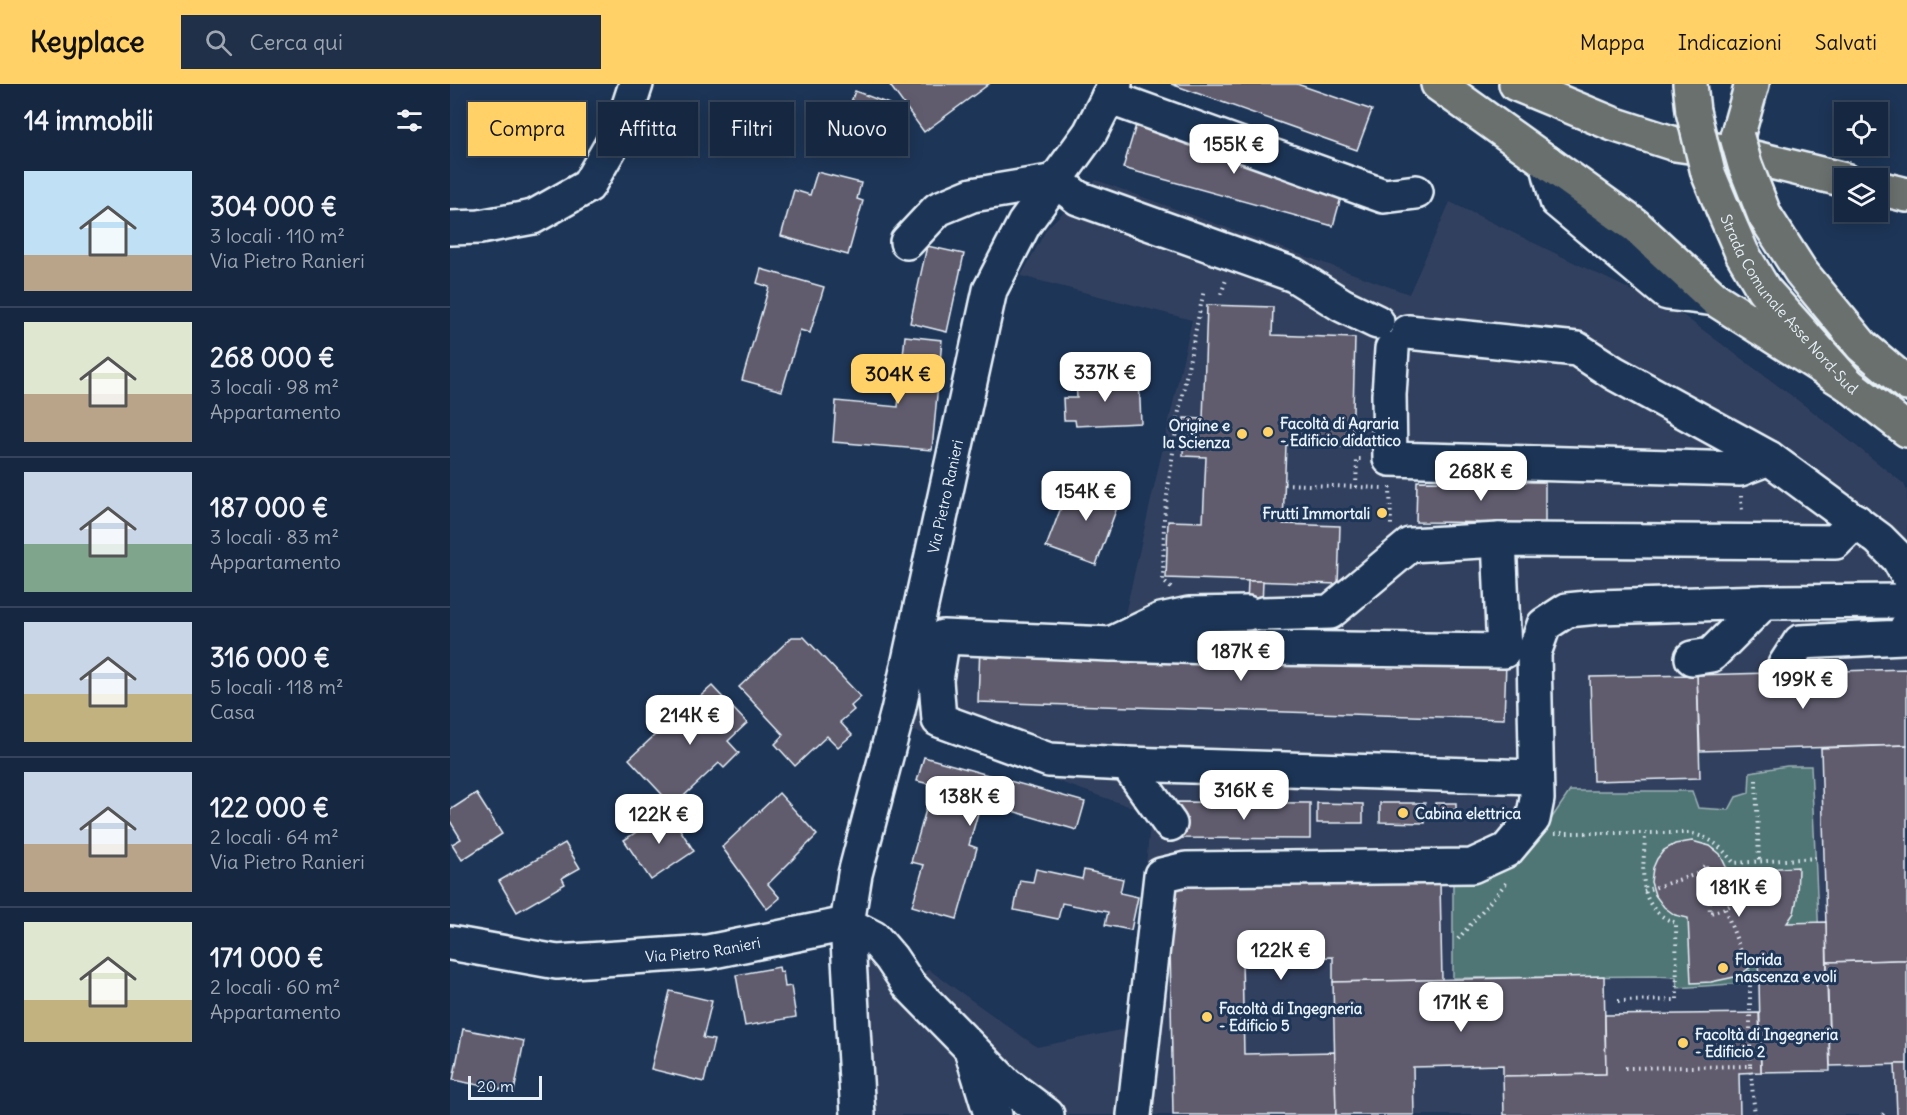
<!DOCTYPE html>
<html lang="it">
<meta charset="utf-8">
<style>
body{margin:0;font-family:Delius,sans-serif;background:#1f3048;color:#f1f3f6;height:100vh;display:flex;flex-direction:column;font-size:22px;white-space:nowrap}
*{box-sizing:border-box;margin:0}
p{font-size:20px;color:#9ea6b1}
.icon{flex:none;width:33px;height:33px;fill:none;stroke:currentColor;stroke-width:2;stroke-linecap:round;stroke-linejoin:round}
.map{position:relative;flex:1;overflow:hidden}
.panel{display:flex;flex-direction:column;background:#162841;width:450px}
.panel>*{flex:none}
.hud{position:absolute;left:18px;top:18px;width:570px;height:54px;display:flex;gap:12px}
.fabs{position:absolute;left:1384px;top:18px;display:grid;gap:12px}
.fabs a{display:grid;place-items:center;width:54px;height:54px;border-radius:0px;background:#162841;box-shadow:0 3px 15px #0003,0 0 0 2px #35445a;font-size:30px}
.scale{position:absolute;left:18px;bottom:15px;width:74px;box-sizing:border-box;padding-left:6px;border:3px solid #e8f1f8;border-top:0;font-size:16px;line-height:21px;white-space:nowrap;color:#e8f1f8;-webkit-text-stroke:4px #1d3557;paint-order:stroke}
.price{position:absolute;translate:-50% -51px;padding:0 14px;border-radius:12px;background:#fff;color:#222;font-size:20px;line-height:39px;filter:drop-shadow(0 2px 3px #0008)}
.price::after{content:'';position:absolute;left:50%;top:36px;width:18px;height:14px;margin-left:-9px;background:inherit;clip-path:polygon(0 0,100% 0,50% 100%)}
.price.selected{background:#ffd166;color:#111}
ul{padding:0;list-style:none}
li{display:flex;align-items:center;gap:18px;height:150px;padding:0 24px}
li+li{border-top:2px solid #35445a}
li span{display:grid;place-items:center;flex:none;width:168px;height:120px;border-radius:0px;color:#555}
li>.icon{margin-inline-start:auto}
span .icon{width:72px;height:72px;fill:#fffc;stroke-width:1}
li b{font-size:26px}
h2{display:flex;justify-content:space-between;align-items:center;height:72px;padding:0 24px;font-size:26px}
.chip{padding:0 21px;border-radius:0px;background:#162841;box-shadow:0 3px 15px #0003,0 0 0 2px #35445a;font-size:21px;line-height:54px}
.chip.selected{background:#ffd166;color:#111}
header{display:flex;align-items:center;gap:36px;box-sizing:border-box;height:84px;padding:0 30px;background:#ffd166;color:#111}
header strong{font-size:28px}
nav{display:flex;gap:33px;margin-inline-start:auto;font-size:21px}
.search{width:420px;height:54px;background:#1f3048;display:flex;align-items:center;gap:15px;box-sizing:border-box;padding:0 21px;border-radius:0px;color:#9ea6b1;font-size:22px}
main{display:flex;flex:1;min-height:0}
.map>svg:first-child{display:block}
.built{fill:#31415e}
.green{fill:#507474;stroke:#9cb2b6;stroke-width:1.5}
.building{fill:#605c6e;stroke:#e8f1f8;stroke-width:1.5}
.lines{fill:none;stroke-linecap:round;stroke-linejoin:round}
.minor-casing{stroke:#e8f1f8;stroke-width:38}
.major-casing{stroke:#e8f1f8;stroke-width:38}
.highway-casing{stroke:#e8f1f8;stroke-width:38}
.path{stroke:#e8f1f8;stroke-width:4;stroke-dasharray:1.5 4.5;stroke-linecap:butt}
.minor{stroke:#1d3557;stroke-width:33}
.major{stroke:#6b706d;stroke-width:33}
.highway{stroke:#6b706d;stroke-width:33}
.highway-bridge-casing{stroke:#e8f1f8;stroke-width:38;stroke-linecap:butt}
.highway-bridge{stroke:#6b706d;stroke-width:33}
.poi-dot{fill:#ffd166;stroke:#1d3557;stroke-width:2}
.labels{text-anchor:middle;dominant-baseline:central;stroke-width:6;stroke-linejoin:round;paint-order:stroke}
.street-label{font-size:15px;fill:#e8f1f8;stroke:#1d3557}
.poi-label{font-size:15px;font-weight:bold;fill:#e8f1f8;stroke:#1d3557;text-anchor:start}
</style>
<header>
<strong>Keyplace</strong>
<div class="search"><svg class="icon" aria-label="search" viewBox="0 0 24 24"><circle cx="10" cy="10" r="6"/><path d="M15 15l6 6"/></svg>Cerca qui</div>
<nav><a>Mappa</a><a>Indicazioni</a><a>Salvati</a></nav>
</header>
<main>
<section class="panel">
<h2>14 immobili<svg class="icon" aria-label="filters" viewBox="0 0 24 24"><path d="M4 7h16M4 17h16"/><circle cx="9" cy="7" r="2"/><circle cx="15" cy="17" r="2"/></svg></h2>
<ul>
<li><span style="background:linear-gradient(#bfe0f5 70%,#b9a48a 0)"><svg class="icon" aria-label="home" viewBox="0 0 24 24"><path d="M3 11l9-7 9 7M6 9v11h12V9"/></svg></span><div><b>304 000 €</b><p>3 locali · 110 m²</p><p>Via Pietro Ranieri</p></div></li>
<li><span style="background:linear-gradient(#dfe7d0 60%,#b9a48a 0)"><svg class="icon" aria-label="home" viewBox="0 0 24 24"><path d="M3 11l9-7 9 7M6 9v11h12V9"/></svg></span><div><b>268 000 €</b><p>3 locali · 98 m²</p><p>Appartamento</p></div></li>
<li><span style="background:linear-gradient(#c9d6e8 60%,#7fa58c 0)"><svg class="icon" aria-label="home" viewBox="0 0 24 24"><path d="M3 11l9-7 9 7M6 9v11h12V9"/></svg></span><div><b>187 000 €</b><p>3 locali · 83 m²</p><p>Appartamento</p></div></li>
<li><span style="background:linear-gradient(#c9d6e8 60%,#c2b280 0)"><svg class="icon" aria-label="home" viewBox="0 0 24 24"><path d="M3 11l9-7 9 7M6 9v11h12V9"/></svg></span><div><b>316 000 €</b><p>5 locali · 118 m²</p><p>Casa</p></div></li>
<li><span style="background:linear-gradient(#c9d6e8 60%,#b9a48a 0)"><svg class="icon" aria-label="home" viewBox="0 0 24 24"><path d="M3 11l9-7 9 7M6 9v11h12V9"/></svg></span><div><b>122 000 €</b><p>2 locali · 64 m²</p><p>Via Pietro Ranieri</p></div></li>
<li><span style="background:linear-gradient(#dfe7d0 65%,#c2b280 0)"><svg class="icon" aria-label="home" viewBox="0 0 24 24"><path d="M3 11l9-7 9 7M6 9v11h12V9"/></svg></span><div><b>171 000 €</b><p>2 locali · 60 m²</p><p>Appartamento</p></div></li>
</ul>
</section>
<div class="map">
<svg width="1457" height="1031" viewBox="0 0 1457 1031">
<rect width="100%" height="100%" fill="#1d3557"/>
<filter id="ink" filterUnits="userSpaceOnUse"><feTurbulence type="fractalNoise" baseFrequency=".0167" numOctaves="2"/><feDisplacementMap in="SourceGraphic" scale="12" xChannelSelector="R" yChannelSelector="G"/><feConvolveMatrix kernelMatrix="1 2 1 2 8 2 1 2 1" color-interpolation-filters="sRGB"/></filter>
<g filter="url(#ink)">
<polygon class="built" points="646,96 959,210 1000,118 1234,232 1366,330 1454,400 1457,407 1457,1031 417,1031 409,862 449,909 478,885 587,963 680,944 701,730 462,646 485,545 673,539 742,236 571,192 597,144"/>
<polygon class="green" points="1337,682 1361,682 1371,897 1309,898 1227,904 1226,893 1205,892 1003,894 1003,789 1074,768 1087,756 1120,707 1242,707 1248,724 1279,726 1286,713 1299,709 1300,688"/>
<g class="building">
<polygon points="439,0 539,0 474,48"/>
<polygon points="721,0 847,0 922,26 907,66"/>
<polygon points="405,7 439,20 424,61 390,48"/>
<polygon points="686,41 895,99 883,142 673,84"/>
<polygon points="367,88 411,99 407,115 413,117 398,171 331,152 344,106 360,111"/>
<polygon points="477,162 514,170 497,248 460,239"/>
<polygon points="311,185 374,203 360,249 350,246 332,307 292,296 319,203 307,199"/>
<polygon points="757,221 823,223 822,251 905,254 902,363 836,361 833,440 890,442 888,500 716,494 718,437 753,438 756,373 733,372 734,334 753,335"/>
<polygon points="455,252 492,256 482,366 383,358 386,317 448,323"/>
<polygon points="689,295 691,339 626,342 625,336 614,336 613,314 627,314 626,297"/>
<polygon points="633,393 673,407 646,481 596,463 612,421 621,424"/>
<polygon points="967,397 1095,398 1095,439 966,438"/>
<polygon points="798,497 813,497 810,570 795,569"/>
<polygon points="342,553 354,553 411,613 401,622 404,626 390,638 402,651 388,663 377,652 345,682 325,660 334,651 289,603"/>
<polygon points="530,561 1056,579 1054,635 528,618"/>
<polygon points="1457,585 1457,661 1250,667 1247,591"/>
<polygon points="1247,591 1250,694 1143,697 1140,593"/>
<polygon points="262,602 297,639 278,657 289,669 274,684 269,679 223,722 179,675 245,614 246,616"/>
<polygon points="1457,661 1457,876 1377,878 1371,664"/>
<polygon points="474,673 635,718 627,746 531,718 519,761 527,764 507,835 462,822 474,781 461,778 483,701 467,697"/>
<polygon points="26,709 52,750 12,776 2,760 11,755 0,737 0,726"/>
<polygon points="329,709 367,751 318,800 330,814 317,825 272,763"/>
<polygon points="727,718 860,719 860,755 727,754"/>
<polygon points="867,719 913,720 913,739 867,739"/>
<polygon points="930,719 975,719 975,739 930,738"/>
<rect x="985" y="719" width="21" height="7"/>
<polygon points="218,727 244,767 201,796 174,756"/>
<polygon points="1242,757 1260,762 1270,770 1278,787 1348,783 1347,814 1344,829 1337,839 1376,838 1377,897 1309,898 1308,877 1289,892 1261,898 1241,899 1238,834 1225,831 1214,823 1205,811 1201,798 1203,784 1207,775 1214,766 1225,760"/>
<polygon points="115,759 130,784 112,794 115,800 67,828 49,797"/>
<polygon points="586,785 632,795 634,786 673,795 670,809 688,813 681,846 655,841 658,828 612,819 608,835 564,826 570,796 583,798"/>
<polygon points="990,799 992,896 883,898 883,873 792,875 794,970 885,968 886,1031 723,1031 719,803"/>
<polygon points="1447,876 1457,876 1457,980 1380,982 1377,878"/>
<polygon points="329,883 330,888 333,887 335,903 341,902 346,933 295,942 286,891"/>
<polygon points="1154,892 1156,990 1053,992 1053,981 963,983 964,1031 886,1031 883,898"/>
<polygon points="1377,897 1380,987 1311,988 1309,898"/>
<polygon points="220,907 262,917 253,954 264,956 254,998 201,985"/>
<polygon points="1309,929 1311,988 1289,989 1290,1031 1054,1031 1053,992 1156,990 1155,931"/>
<polygon points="13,945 74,957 64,1008 3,996"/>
<polygon points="1445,980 1457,980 1457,1031 1447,1031"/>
</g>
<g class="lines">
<g class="minor-casing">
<g id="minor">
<polyline points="658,13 934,112 966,108"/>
<polyline points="1097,78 1107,117 1217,209 1265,215"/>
<polyline points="606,97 628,114 844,191 892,221 927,238"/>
<polyline points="0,144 30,143 83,133 138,102 172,43 186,0"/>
<polyline points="457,158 488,125 522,111 606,97"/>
<polyline points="958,248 1127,265 1164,289 1319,374 1429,455 1448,474 1457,490"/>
<polyline points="942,265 939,311 940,375 1290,385 1319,374"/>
<polyline points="797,529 739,530 711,536 661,560 493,553 486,596 489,636 599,676 677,680 1086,693"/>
<polyline points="812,530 880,528 960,461 1049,456 1385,458 1406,437"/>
<polyline points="666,560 795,564"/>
<polyline points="810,564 1054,567 1049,456"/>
<polyline points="1242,574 1261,571 1314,518"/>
<polyline points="1335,581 1350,558 1453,553 1457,543"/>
<polyline points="677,680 720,740"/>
<path id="s1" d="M0,859L107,878L258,868L397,840L424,854L441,874L459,901L557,1001L597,1031"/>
<polyline points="522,969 539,1024 545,1031"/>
<path id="s2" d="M408,1031L397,840L405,790L448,627L540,206L574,140L640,49L665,0"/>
<polyline points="684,1031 711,791 736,785 1022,782 1057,766 1083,735 1087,715 1084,569 1094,541 1117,526 1148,523 1314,518 1457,517"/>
</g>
</g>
<g class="major-casing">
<g id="major">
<polyline points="1066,0 1163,40 1225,60 1280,68 1395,96"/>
<polyline points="1428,104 1457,111"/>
</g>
</g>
<g class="highway-casing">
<g id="highway">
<polyline points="988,0 1186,142 1265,215 1398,300"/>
<polyline points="1240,0 1243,27"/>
<polyline points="1287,53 1302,0"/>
<path id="s3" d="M1273,125L1292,169L1314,206L1398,300L1457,346"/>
<polyline points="1315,132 1351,188 1412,262 1457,300"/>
</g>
</g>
<g class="path">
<polyline points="771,210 776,196"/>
<polyline points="834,400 933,404"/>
<polyline points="906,403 907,375 912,375"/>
<polyline points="940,403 941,441"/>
<polyline points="1291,412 1292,428"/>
<polyline points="721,504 713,497 714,434 728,332 754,206"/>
<polyline points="1306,696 1309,777"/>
<path d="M1105,749H1239C1262,754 1269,761 1284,779L1368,774"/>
<path d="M1194,807L1250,789L1251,784L1257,781L1260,829C1286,822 1295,814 1298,786L1258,789"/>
<polyline points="1275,825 1300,891"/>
<polyline points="1008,855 1057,798"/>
<path d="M1168,917L1227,916L1226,839C1184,824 1194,787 1195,751"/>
<polyline points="1300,982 1305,1031"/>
<polyline points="1175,984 1300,982 1300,891 1367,889"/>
<polyline points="1433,1031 1435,1029"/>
</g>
<use href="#minor" class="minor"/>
<use href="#major" class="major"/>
<use href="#highway" class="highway"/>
<g class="highway-bridge-casing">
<g id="highway-bridge">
<polyline points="1243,27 1258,89 1273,125"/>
<polyline points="1287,53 1295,81 1315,132"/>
</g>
</g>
<use href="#highway-bridge" class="highway-bridge"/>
</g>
</g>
<g class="poi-dot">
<circle cx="818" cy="348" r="6"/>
<circle cx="792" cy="350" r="6"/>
<circle cx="932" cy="429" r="6"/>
<circle cx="953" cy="729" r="6"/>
<circle cx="1273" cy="884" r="6"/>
<circle cx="757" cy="933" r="6"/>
<circle cx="1233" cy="959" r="6"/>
</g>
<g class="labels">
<g class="street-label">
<text stroke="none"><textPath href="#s3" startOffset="117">Strada Comunale Asse Nord-Sud</textPath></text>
<text stroke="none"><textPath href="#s2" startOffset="630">Via Pietro Ranieri</textPath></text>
<text stroke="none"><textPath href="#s1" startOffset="255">Via Pietro Ranieri</textPath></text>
</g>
<g class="poi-label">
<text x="830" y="339">Facoltà di Agraria<tspan x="830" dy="17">- Edificio didattico</tspan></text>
<text x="780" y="341" text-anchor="end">Origine e<tspan x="780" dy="17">la Scienza</tspan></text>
<text x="920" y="429" text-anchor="end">Frutti Immortali</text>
<text x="965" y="729">Cabina elettrica</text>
<text x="1285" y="875">Florida<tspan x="1285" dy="17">nascenza e voli</tspan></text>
<text x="769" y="924">Facoltà di Ingegneria<tspan x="769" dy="17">- Edificio 5</tspan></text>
<text x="1245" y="950">Facoltà di Ingegneria<tspan x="1245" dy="17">- Edificio 2</tspan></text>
</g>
</g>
</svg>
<div class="fabs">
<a><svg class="icon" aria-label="locate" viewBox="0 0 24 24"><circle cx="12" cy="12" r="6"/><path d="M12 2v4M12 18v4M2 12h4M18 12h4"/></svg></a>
<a><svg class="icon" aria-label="layers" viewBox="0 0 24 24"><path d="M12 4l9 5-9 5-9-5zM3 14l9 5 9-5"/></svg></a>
</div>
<div class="scale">20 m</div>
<b class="price" style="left:784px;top:91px">155K €</b>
<b class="price" style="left:655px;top:319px">337K €</b>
<b class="price selected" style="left:448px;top:321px">304K €</b>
<b class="price" style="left:1031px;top:418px">268K €</b>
<b class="price" style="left:636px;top:438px">154K €</b>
<b class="price" style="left:791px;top:598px">187K €</b>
<b class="price" style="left:1353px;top:626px">199K €</b>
<b class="price" style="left:240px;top:662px">214K €</b>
<b class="price" style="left:794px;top:737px">316K €</b>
<b class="price" style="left:520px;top:743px">138K €</b>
<b class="price" style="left:209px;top:761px">122K €</b>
<b class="price" style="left:1289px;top:834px">181K €</b>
<b class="price" style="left:831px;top:897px">122K €</b>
<b class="price" style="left:1011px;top:949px">171K €</b>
<div class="hud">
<a class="chip selected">Compra</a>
<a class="chip">Affitta</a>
<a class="chip">Filtri</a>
<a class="chip">Nuovo</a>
</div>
</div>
</main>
